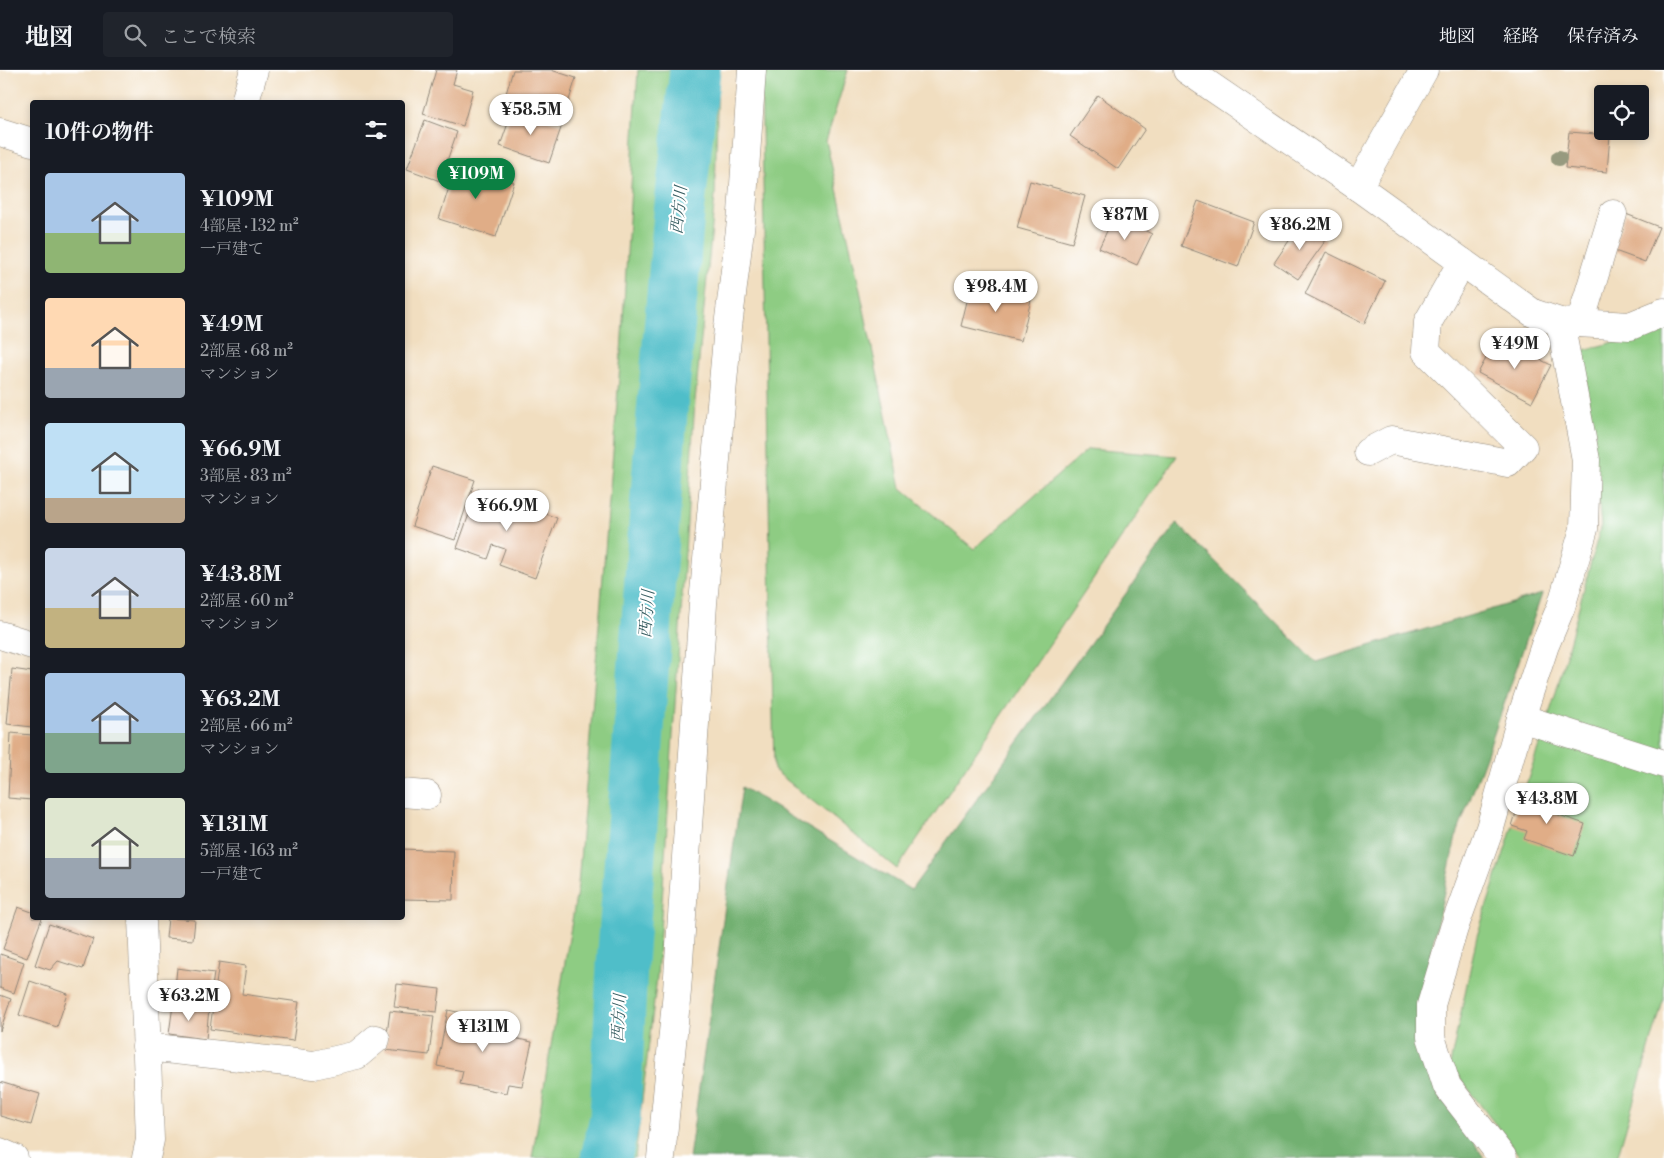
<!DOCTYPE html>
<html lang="ja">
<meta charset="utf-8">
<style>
body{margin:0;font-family:"Libre Bodoni","Noto Serif JP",serif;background:#20242c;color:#f1f3f6;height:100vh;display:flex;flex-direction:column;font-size:19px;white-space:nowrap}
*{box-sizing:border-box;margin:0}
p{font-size:16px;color:#9ea1a6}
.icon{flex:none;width:28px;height:28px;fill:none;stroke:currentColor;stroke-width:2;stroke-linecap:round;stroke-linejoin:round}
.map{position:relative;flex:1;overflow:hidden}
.sheet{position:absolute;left:30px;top:30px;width:375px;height:820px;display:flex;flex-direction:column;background:#171b24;border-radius:5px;box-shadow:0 2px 8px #0003}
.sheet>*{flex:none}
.fabs{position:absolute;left:1594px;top:15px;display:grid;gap:10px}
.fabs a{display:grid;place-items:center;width:55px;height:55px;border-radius:5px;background:#171b24;box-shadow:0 2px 8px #0003;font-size:25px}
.price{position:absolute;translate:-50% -42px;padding:0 11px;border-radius:18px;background:#fff;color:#222;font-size:16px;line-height:32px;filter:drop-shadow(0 1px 2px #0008)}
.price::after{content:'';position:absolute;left:50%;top:30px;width:15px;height:11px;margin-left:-8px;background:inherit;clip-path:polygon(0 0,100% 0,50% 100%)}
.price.on{background:#0b8043;color:#fff}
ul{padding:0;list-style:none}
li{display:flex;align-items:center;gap:15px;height:125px;padding:0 15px}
li span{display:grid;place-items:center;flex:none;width:140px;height:100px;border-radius:5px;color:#555}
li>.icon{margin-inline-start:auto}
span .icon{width:60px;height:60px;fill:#fffc;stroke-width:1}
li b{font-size:21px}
h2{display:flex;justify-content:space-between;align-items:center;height:60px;padding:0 15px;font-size:21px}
header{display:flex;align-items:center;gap:30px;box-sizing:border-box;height:70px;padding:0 25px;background:#171b24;border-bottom:1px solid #363941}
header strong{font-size:24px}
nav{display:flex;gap:28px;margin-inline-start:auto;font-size:18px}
.search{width:350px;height:45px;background:#20242c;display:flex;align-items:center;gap:12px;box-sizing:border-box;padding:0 18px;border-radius:5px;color:#9ea1a6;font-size:19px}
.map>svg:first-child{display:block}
.green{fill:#8ecc83;stroke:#5c7c57}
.forest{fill:#72b071;stroke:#4e6e4e}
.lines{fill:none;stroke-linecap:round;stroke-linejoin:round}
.river{stroke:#50bec9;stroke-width:51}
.building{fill:#e0ad87}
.minor-casing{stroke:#8e8476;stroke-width:29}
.minor{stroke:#fff;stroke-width:28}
.tree{fill:#979a7f}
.labels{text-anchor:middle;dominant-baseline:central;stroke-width:4;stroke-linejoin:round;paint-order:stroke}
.water-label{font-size:16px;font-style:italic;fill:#385e62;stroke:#fff}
</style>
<header>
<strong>地図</strong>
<div class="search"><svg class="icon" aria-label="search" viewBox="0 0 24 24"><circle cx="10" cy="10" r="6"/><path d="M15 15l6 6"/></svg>ここで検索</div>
<nav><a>地図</a><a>経路</a><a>保存済み</a></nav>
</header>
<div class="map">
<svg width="1664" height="1088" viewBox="0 0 1664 1088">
<rect width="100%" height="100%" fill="#fff"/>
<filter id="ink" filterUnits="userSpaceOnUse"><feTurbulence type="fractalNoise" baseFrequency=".02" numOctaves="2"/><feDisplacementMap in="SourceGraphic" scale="10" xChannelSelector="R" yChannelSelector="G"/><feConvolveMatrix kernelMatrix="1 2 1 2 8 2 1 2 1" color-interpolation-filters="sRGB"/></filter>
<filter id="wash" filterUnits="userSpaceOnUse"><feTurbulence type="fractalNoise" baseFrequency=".0096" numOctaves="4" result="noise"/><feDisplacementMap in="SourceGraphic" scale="20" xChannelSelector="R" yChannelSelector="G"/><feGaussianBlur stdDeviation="1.12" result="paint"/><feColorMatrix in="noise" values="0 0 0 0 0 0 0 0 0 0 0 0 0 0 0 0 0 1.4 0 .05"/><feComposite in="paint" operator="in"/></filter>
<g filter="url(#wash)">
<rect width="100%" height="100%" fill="#f1dec0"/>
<g class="green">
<polygon points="638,0 718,0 715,126 695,331 657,907 635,1088 532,1088 578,815 621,283"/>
<polygon points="761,0 848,0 826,71 857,206 901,418 974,479 1088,379 1177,386 897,799 774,700"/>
<polygon points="1664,257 1664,928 1617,1088 1521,1088 1450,995 1477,866 1555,626 1601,455 1583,280 1643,265"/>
</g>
<polygon class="forest" points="1177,453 1316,592 1542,524 1487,684 1456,767 1427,900 1423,993 1484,1088 689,1088 742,717 911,820"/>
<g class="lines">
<polyline class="river" points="606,1088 615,1048 622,894 662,343 679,143 695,0"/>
</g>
<g id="blocks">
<g class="building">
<polygon points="436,0 457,0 453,14 473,20 463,56 423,44"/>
<polygon points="513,0 551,0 576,8 564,46 505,27"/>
<polygon points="1098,25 1145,59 1118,99 1070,66"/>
<polygon points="513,39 562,55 549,93 500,76"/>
<polygon points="425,50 457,62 440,111 407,99"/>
<polygon points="1569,62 1610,65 1607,102 1565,98"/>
<polygon points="457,92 514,112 496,167 439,149"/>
<polygon points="1030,111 1085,126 1072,173 1017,158"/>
<polygon points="1198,131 1254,152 1238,197 1181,176"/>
<polygon points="1626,144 1659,157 1645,192 1612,180"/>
<polygon points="1114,146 1152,164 1137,195 1099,178"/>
<polygon points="1301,153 1326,170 1298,209 1274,193"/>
<polygon points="1326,182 1385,211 1364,254 1305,224"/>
<polygon points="971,215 1031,230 1021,271 961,256"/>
<polygon points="1497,268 1551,295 1532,332 1478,303"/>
<polygon points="432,396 475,410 455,470 412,456"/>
<polygon points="478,419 557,448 535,508 499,495 505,479 493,475 488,489 457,478"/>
<polygon points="12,599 32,602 32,657 7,654"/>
<polygon points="11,663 32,665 32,730 8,728"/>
<polygon points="1524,717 1541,723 1536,737 1585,754 1574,786 1524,769 1527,761 1512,756"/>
<polygon points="402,779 454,781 453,830 402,829"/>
<polygon points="18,837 32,842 32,848 42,848 27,888 3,879"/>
<polygon points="168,848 195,850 193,870 166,868"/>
<polygon points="49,854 93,869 83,899 58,891 50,900 35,895"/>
<polygon points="0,884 24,892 14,923 0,918"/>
<polygon points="219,892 246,896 242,924 299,932 293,971 210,959"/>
<polygon points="177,898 214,903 210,932 174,928"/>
<polygon points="30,911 68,924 57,957 19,945"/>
<polygon points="397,914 440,919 437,942 394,937"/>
<polygon points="0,925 11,929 0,961"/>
<polygon points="173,935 209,939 206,969 169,964"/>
<polygon points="448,940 494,950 491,963 532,972 522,1016 508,1014 506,1023 460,1014 463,1001 437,996"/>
<polygon points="390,941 434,946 429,985 385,980"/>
<polygon points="0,1012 40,1024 31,1055 0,1046"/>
</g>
</g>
</g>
<g filter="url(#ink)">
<use href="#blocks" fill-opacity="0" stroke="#8e8476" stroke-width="1"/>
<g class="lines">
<g class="minor-casing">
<g id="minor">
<polyline points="1187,0 1358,117 1533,243 1560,252 1630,256 1664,242"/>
<polyline points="245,32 254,0"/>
<polyline points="0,62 32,72"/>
<polyline points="1358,117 1424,0"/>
<polyline points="1580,253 1613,144"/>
<polyline points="1368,382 1391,370 1508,393 1523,377 1426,281 1428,252 1462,192"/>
<polyline points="0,565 32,575"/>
<polyline points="1521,648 1664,694"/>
<polyline points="402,723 427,725"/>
<polyline points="142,848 150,1070 146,1088"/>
<polyline points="146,977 314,995 357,985 376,969"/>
<polyline points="0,1082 14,1088"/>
<polyline points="661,1088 677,921 703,534 728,257 742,143 752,0"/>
<polyline points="1503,1088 1447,1016 1431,967 1431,935 1454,858 1490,758 1521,648 1545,575 1561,537 1584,459 1586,390 1560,252"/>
</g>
</g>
<use href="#minor" class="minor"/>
</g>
<circle class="tree" cx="1559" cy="88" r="8"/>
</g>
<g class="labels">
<g class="water-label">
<text transform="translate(679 140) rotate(-84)">西方川</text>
<text transform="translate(647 544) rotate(-86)">西方川</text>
<text transform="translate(619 948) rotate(-87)">西方川</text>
</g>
</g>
</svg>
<div class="fabs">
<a><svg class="icon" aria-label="locate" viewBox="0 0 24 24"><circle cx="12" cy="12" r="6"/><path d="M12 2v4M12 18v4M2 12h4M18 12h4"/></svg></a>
</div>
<b class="price" style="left:531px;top:66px">¥58.5M</b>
<b class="price on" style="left:476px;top:130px">¥109M</b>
<b class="price" style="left:1125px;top:171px">¥87M</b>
<b class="price" style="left:1300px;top:181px">¥86.2M</b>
<b class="price" style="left:996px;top:243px">¥98.4M</b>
<b class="price" style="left:1515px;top:300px">¥49M</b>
<b class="price" style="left:507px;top:462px">¥66.9M</b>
<b class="price" style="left:1547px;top:755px">¥43.8M</b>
<b class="price" style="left:189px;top:952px">¥63.2M</b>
<b class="price" style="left:483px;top:983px">¥131M</b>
<section class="sheet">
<h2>10件の物件<svg class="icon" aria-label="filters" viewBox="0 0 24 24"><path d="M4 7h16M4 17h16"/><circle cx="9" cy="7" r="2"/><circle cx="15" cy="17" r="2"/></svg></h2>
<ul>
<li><span style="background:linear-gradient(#a9c7e8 60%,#8fb573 0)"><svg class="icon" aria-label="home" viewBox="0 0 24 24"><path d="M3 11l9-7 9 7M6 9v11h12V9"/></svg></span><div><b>¥109M</b><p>4部屋 · 132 m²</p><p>一戸建て</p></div></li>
<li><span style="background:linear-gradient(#ffd9b3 70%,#9aa5b1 0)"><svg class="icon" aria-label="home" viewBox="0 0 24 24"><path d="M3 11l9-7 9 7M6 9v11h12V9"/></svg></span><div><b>¥49M</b><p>2部屋 · 68 m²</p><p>マンション</p></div></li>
<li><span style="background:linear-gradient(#bfe0f5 75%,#b9a48a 0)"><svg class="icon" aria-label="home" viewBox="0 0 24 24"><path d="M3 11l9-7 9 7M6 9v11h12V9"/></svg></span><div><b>¥66.9M</b><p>3部屋 · 83 m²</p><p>マンション</p></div></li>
<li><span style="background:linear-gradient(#c9d6e8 60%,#c2b280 0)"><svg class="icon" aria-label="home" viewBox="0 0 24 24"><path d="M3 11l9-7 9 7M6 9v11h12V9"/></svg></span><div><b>¥43.8M</b><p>2部屋 · 60 m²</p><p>マンション</p></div></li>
<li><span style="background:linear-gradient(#a9c7e8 60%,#7fa58c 0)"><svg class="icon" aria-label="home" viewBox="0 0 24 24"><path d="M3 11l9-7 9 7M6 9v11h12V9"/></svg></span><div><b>¥63.2M</b><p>2部屋 · 66 m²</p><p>マンション</p></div></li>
<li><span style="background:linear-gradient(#dfe7d0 60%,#9aa5b1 0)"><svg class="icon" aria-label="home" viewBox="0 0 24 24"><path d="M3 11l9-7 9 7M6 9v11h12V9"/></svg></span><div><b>¥131M</b><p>5部屋 · 163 m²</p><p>一戸建て</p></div></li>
</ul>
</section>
</div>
